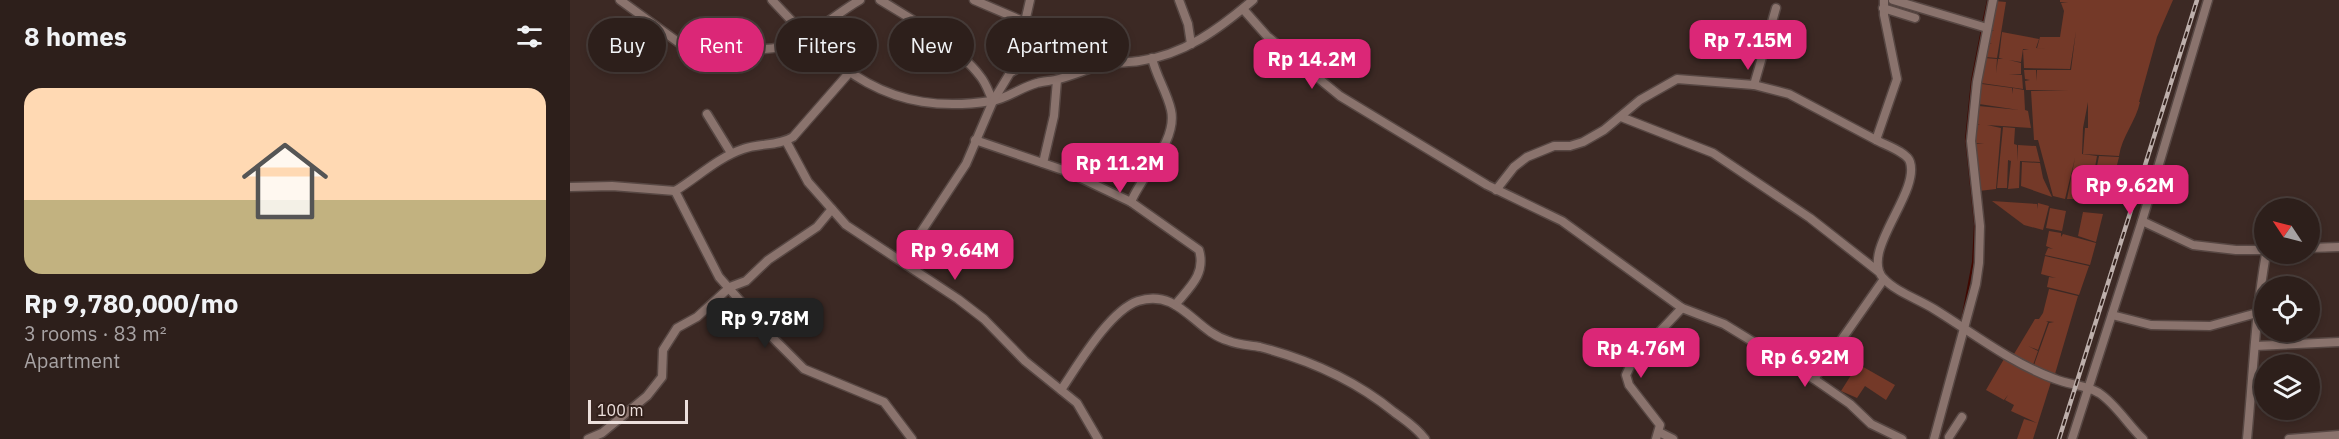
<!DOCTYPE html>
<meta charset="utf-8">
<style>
body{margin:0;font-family:"IBM Plex Sans",sans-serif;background:#392c28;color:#f1f3f6;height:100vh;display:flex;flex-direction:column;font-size:22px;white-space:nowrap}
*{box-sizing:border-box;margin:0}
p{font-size:20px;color:#a7a2a3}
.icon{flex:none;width:33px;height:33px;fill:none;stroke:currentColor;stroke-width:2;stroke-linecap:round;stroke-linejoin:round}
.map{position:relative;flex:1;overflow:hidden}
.drawer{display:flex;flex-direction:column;background:#2d1f1b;width:570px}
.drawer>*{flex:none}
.banner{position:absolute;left:18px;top:18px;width:570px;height:54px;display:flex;gap:12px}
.needle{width:39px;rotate:305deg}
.fabs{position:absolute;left:1684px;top:198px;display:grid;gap:12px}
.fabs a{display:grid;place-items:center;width:66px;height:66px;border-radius:50%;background:#2d1f1b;box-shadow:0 3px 9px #0003,0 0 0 2px #483d3a;font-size:30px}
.scale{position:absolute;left:18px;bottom:15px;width:100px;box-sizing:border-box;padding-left:6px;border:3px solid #ecdfdc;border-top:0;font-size:16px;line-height:21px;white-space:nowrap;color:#ecdfdc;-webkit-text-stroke:4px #32201b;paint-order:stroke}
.price{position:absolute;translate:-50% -51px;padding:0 14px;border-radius:12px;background:#db2777;color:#fff;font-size:20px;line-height:39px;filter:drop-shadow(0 2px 3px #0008)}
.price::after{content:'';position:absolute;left:50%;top:36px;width:18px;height:14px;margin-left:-9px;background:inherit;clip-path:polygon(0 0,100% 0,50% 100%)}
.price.on{background:#222;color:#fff}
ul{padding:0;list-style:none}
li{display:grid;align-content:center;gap:12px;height:318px;padding:0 24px}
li+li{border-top:2px solid #483d3a}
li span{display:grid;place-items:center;height:186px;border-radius:18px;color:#555}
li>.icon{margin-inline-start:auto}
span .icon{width:108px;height:108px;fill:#fffc;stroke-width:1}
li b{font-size:26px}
h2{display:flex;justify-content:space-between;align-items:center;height:72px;padding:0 24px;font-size:26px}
.chip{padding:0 21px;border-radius:27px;background:#2d1f1b;box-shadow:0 3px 9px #0003,0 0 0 2px #483d3a;font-size:21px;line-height:54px}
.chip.on{background:#db2777;color:#fff}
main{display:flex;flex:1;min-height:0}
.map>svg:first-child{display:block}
.green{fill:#743928}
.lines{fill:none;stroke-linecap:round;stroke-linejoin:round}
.stream{stroke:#400700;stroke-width:2}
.minor-casing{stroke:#574743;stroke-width:11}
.minor{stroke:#8a736d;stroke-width:8}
.rail-casing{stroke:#bdafab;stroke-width:4.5}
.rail{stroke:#32201b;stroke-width:2;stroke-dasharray:7;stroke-linecap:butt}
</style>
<main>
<section class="drawer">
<h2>8 homes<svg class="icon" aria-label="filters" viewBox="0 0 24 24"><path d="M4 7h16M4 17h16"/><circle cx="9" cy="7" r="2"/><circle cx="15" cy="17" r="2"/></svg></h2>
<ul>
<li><span style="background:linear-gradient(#ffd9b3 60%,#c2b280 0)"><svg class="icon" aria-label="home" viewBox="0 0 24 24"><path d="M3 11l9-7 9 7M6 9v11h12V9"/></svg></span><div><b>Rp 9,780,000/mo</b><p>3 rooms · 83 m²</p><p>Apartment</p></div></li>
</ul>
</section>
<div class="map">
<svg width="1769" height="439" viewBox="0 0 1769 439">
<rect width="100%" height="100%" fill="#3c2924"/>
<g class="green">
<path d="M1490,0H1603L1587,37L1569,102H1567H1570C1566,121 1552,136 1549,156L1513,154L1515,128H1518V102L1513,128L1512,154L1527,156L1522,184L1508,199H1497L1505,158L1495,199L1483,196L1468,140H1464L1461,91L1498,90H1456L1455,81L1460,80L1455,79L1454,70H1466L1467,81V70H1501L1506,31L1500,69L1454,68L1453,50L1459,49H1453L1451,62L1439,60L1451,63V74H1439L1452,75L1453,89L1411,83L1415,58L1427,59L1426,73L1428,59H1433L1429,58L1432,32L1469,39L1466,48L1482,49L1467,48L1470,37H1490L1494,11L1491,3H1498L1490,2Z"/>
<polygon points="1425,1 1436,2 1427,58 1415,57 1418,43 1422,44 1418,42 1421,31 1424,31 1420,29"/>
<polygon points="1412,84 1442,88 1442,94 1443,88 1454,90 1455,110 1458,111 1461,128 1417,125 1431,128 1426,189 1409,191 1405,144 1414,144 1405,143 1408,125 1410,125 1407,124 1409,106 1449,110 1409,104"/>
<polygon points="1433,127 1445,128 1444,144 1447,145 1447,161 1448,145 1466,146 1470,162 1450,161 1449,188 1438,189 1441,161 1438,160 1437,188 1427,188"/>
<polygon points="1529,156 1549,157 1541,189 1523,186"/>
<polygon points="1452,162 1470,163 1473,178 1482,197 1451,186"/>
<polygon points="1422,201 1467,204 1467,209 1468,203 1479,206 1473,230 1454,225"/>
<polygon points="1480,208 1496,211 1492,231 1476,228"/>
<polygon points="1513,212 1533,214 1526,242 1508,236"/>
<polygon points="1479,231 1491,233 1491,237 1493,234 1526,243 1520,265 1475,255 1478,248 1483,249 1476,246"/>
<polygon points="1475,256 1519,266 1509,295 1477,287 1479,277 1486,278 1471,274"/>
<polygon points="1479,289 1508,296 1485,374 1464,365 1479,323 1484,322 1476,321 1478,322 1468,350 1458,346 1468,351 1463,365 1444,354 1465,319 1469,319 1473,313"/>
<polygon points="1434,359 1481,382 1463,439 1447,439 1454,419 1467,423 1441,411 1444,405 1435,400 1438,395 1434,400 1416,390"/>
<polygon points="1288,364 1325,385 1316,400 1295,386 1287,398 1271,391"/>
</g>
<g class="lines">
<g class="stream">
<polyline points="1413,23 1418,0"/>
<polyline points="1392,320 1403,262 1405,224 1396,139 1402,80 1412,29"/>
</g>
<g class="minor-casing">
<g id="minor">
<path d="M50,0L112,45C133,51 204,53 223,43C246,33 267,13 290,0"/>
<path d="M202,0C267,70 318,117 421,101C437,99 451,87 467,83C474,81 482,81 489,79C503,75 515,70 528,66C542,62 555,63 569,61C614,55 649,29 683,0"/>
<path d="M310,0C338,16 391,50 410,76C416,83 419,93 423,101"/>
<polyline points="404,0 455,22"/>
<polyline points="609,0 618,24 621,44"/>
<path d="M1314,0V15L1327,79L1306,140C1315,145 1337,152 1340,162C1350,193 1290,251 1313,278C1326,292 1348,299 1364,309C1403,333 1441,363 1485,379C1500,385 1516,385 1529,393C1546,404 1558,425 1573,439"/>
<polyline points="1323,0 1417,28"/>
<polyline points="1313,8 1345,18"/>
<polyline points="673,9 697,36 770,96 917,185 992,221 1112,308 1154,324 1244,379 1314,279"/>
<polyline points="461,32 535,56 543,62"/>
<path d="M582,58C586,76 597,92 601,110C608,141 571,176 561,202L629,250C636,274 620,287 605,305"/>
<polyline points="1184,85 1206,8"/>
<polyline points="137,114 161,153"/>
<polyline points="1051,117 1143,153 1240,218 1309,272"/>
<polyline points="405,140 496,171 561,202"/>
<polyline points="216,141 238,182 276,225 388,299 414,319 455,361 507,403 528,439"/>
<polyline points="473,163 484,116 487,80"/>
<path d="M0,187L42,186L105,191C128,177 147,158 173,149C189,143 209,146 223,137L279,73"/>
<polyline points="926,190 944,167 957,157 984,146 1000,146 1013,142 1034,130 1070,100 1107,79 1184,85 1219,94 1306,140"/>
<polyline points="105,191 149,277 202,337 234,369 314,402 342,439"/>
<polyline points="1572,221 1623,245 1666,250 1695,250"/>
<polyline points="1740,248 1769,247"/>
<polyline points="332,261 396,164 423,101 440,73 454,64 464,43 455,22 460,0"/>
<polyline points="1542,315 1581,325 1640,326 1687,313"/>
<polyline points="1685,346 1769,342"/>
<polyline points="1244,379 1280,404 1301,424 1332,439"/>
<path d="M491,390C508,365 539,311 568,301C610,288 624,331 659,341C669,345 680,345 690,347C740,360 785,380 824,412C836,421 846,427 855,439"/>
<polyline points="1089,432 1103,439"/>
<polyline points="1379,437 1392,417"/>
<polyline points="18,439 32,433 77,396 92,377 93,350 107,328 127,317 160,287 176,281 198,260 247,227 262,209"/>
<polyline points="1086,439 1090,425 1059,385 1056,375 1063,360 1112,308"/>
<polyline points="1364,439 1406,284 1409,263 1410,226 1401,141 1407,82 1423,0"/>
<polyline points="1502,439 1572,221 1638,0"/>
<path d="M1677,439C1683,377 1685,315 1696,254"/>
<polyline points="1719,439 1769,435"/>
</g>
</g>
<use href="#minor" class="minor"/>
<g class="rail-casing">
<polyline id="rail" points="1489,439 1627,0"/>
</g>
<use href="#rail" class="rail"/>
</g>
</svg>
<div class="fabs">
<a><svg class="needle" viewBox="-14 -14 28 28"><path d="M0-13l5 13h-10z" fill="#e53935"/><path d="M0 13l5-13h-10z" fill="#a7a2a3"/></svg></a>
<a><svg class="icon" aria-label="locate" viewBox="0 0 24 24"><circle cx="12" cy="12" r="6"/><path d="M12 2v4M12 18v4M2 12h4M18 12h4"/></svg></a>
<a><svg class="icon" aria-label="layers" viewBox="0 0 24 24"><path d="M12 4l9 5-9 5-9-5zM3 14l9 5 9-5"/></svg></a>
</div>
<div class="scale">100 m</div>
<b class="price" style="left:1178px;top:71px">Rp 7.15M</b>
<b class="price" style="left:742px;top:90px">Rp 14.2M</b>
<b class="price" style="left:550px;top:194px">Rp 11.2M</b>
<b class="price" style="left:1560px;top:216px">Rp 9.62M</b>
<b class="price" style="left:385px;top:281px">Rp 9.64M</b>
<b class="price on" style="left:195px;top:349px">Rp 9.78M</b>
<b class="price" style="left:1071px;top:379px">Rp 4.76M</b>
<b class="price" style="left:1235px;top:388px">Rp 6.92M</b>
<div class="banner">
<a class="chip">Buy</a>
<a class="chip on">Rent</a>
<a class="chip">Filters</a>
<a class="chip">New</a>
<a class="chip">Apartment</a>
</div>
</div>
</main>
